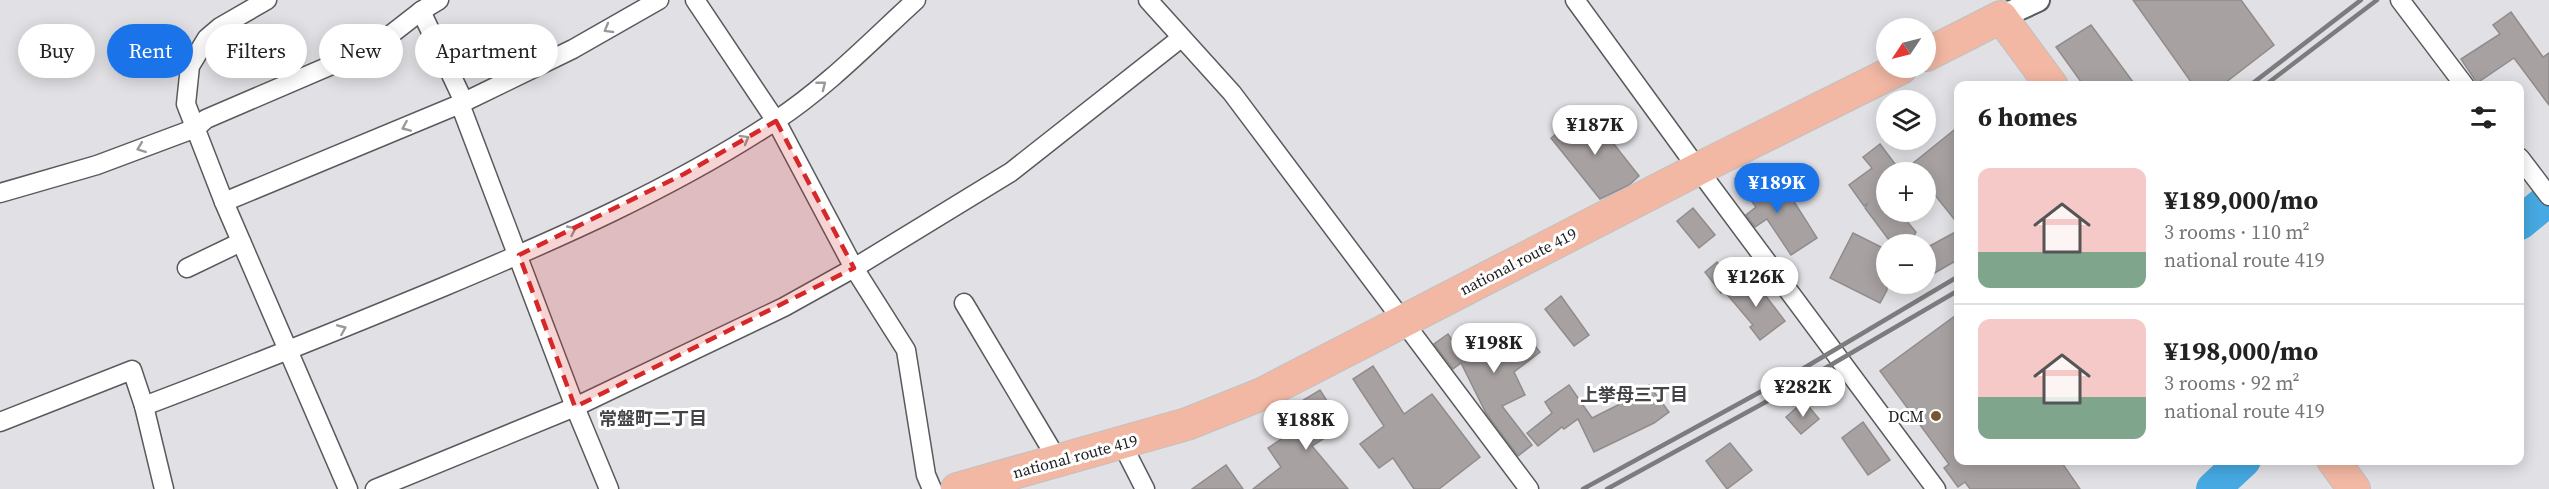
<!DOCTYPE html>
<meta charset="utf-8">
<style>
body{margin:0;font-family:"Source Serif 4","Noto Sans JP",serif;background:#f6f6f6;color:#222;height:100vh;display:flex;flex-direction:column;font-size:22px;white-space:nowrap}
*{box-sizing:border-box;margin:0}
p{font-size:20px;color:#767676}
.icon{flex:none;width:33px;height:33px;fill:none;stroke:currentColor;stroke-width:2;stroke-linecap:round;stroke-linejoin:round}
.map{position:relative;flex:1;overflow:hidden}
.sheet{position:absolute;left:1954px;top:81px;width:570px;height:384px;display:flex;flex-direction:column;background:#fff;border-radius:12px;box-shadow:0 3px 15px #0003}
.sheet>*{flex:none}
.top-card{position:absolute;left:18px;top:24px;width:570px;height:54px;display:flex;gap:12px}
.needle{width:39px;rotate:235deg}
.fabs{position:absolute;left:1876px;top:18px;display:grid;gap:12px}
.fabs a{display:grid;place-items:center;width:60px;height:60px;border-radius:50%;background:#fff;box-shadow:0 3px 15px #0003;font-size:30px}
.price{position:absolute;translate:-50% -51px;padding:0 14px;border-radius:21px;background:#fff;color:#222;font-size:20px;line-height:39px;filter:drop-shadow(0 2px 3px #0008)}
.price::after{content:'';position:absolute;left:50%;top:36px;width:18px;height:14px;margin-left:-9px;background:inherit;clip-path:polygon(0 0,100% 0,50% 100%)}
.price.on{background:#1a73e8;color:#fff}
ul{padding:0;list-style:none}
li{display:flex;align-items:center;gap:18px;height:150px;padding:0 24px}
li+li{border-top:2px solid #e0e0e0}
li span{display:grid;place-items:center;flex:none;width:168px;height:120px;border-radius:12px;color:#555}
li>.icon{margin-inline-start:auto}
span .icon{width:72px;height:72px;fill:#fffc;stroke-width:1}
li b{font-size:26px}
h2{display:flex;justify-content:space-between;align-items:center;height:72px;padding:0 24px;font-size:26px}
.chip{padding:0 21px;border-radius:27px;background:#fff;box-shadow:0 3px 15px #0003;font-size:21px;line-height:54px}
.chip.on{background:#1a73e8;color:#fff}
.map>svg:first-child{display:block}
.lines{fill:none;stroke-linecap:round;stroke-linejoin:round}
.river{stroke:#46a9e2;stroke-width:34}
.building{fill:#a7a2a1;stroke:#918c8b;stroke-width:1.5}
.minor-casing{stroke:#595a5d;stroke-width:21}
.tertiary-casing{stroke:#595a5d;stroke-width:26}
.trunk-casing{stroke:#c0c0c0;stroke-width:34}
.minor{stroke:#fff;stroke-width:18}
.tertiary{stroke:#fff;stroke-width:22}
.trunk{stroke:#f2b8a4;stroke-width:32}
.rail{stroke:#7c7c7f;stroke-width:4.5}
.oneway{stroke:#99999a}
.marked{fill:#d62828;fill-opacity:0.2;stroke:#d62828;stroke-width:4.5;stroke-dasharray:12 8;stroke-linejoin:round}
.poi-dot{fill:#77572d;stroke:#fff;stroke-width:2}
.labels{text-anchor:middle;dominant-baseline:central;stroke-width:6;stroke-linejoin:round;paint-order:stroke}
.street-label{font-size:16px;fill:#1d1d1f;stroke:#fff}
.poi-label{font-size:16px;fill:#1d1d1f;stroke:#fff;text-anchor:end}
.neighbourhood-label{font-size:18px;font-weight:bold;fill:#444448;stroke:#fff}
</style>
<div class="map">
<svg width="2549" height="489" viewBox="0 0 2549 489">
<rect width="100%" height="100%" fill="#e1e1e5"/>
<g class="lines">
<g class="river">
<polyline points="2520,223 2549,199"/>
<polyline points="2213,489 2244,460"/>
</g>
</g>
<g class="building">
<polygon points="2133,0 2241,0 2274,45 2221,86 2194,86"/>
<polygon points="2511,12 2543,57 2549,53 2549,105 2514,58 2477,83 2461,59 2500,34 2493,25"/>
<polygon points="2091,25 2136,86 2084,86 2056,47"/>
<polygon points="1587,110 1639,176 1629,185 1600,199 1551,138"/>
<polygon points="1959,126 1959,225 1926,184 1926,172 1902,172"/>
<polygon points="1880,144 1901,172 1887,172 1887,212 1899,212 1916,232 1910,244 1892,244 1865,208 1867,204 1864,206 1849,185 1872,168 1863,157"/>
<polygon points="1750,168 1774,201 1788,192 1817,238 1791,255 1767,219 1755,227 1746,215 1756,207 1735,179"/>
<polygon points="1693,208 1715,235 1699,248 1677,221"/>
<polygon points="1959,230 1959,259 1926,278 1926,248"/>
<polygon points="1853,233 1887,250 1887,290 1880,303 1830,278"/>
<polygon points="1717,262 1733,284 1721,293 1705,272"/>
<polygon points="1752,278 1785,321 1760,340 1750,327 1753,325 1725,292"/>
<polygon points="1561,296 1589,335 1574,346 1545,309"/>
<polygon points="1959,313 1959,460 2060,460 2080,489 1970,489 1965,482 1958,487 1944,468 1949,464 1880,371"/>
<polygon points="1479,324 1493,343 1518,324 1540,352 1514,372 1525,395 1502,406 1532,445 1518,456 1486,413 1461,363 1453,369 1434,344 1448,334 1454,343"/>
<polygon points="1373,366 1404,414 1432,394 1480,457 1439,489 1414,489 1393,458 1379,468 1360,444 1384,426 1353,379"/>
<polygon points="1569,385 1592,418 1628,400 1649,385 1669,412 1654,423 1594,452 1578,419 1564,429 1562,427 1538,446 1527,433 1552,413 1545,402"/>
<polygon points="1320,390 1343,426 1312,446 1348,489 1253,489 1281,467 1268,448 1308,421 1297,404"/>
<polygon points="1804,401 1819,419 1801,434 1786,417"/>
<polygon points="1863,422 1890,460 1868,475 1842,438"/>
<polygon points="1730,443 1752,470 1727,489 1706,461"/>
<polygon points="1226,465 1243,489 1192,489"/>
</g>
<g class="lines">
<g class="minor-casing">
<g id="minor">
<polyline points="267,0 220,27 207,38 190,66 186,104 224,202 348,489"/>
<polyline points="695,0 776,121 854,268 906,350 926,475 932,489"/>
<polyline points="1148,0 1232,93 1529,489"/>
<polyline points="1575,0 1698,169 1936,489"/>
<polyline points="2400,0 2465,86"/>
<polyline points="421,11 464,102"/>
<polyline points="460,104 575,407 609,489"/>
<polyline points="2520,158 2549,196"/>
<polyline points="0,193 97,165 196,128 206,119 376,46 421,11 439,0"/>
<polyline points="224,202 460,104 573,49 659,0"/>
<polyline points="187,268 241,242"/>
<polyline points="964,303 1057,459"/>
<path d="M144,406C245,368 344,328 443,287C557,239 672,189 775,121C827,87 871,41 916,0"/>
<polyline points="0,422 132,370 144,406 164,489"/>
<polyline points="1122,444 1145,489"/>
<polyline points="375,489 575,407 784,307 854,268 1011,172 1181,38"/>
</g>
</g>
<g class="tertiary-casing">
<polyline id="tertiary" points="2001,17 2038,0"/>
</g>
<g class="trunk-casing">
<g id="trunk">
<polyline points="1926,55 2001,17 2052,86"/>
<polyline points="2333,460 2354,489"/>
<polyline points="957,489 1187,424 1262,394 1698,169 1901,68"/>
</g>
</g>
<use href="#minor" class="minor"/>
<use href="#tertiary" class="tertiary"/>
<use href="#trunk" class="trunk"/>
<g class="rail">
<polyline points="2249,86 2361,0"/>
<polyline points="2264,86 2377,0"/>
<polyline points="1583,489 1804,368 1959,276"/>
<polyline points="1607,489 1793,387 1959,290"/>
</g>
</g>
<defs><path id="oneway-chevron" d="M-2-3.5L2.5 0L-2 3.5" fill="none" stroke-width="1.6" stroke-linecap="round" stroke-linejoin="round" transform="scale(1.5)"/></defs>
<g class="oneway">
<use href="#oneway-chevron" transform="translate(608 29) rotate(150)"/>
<use href="#oneway-chevron" transform="translate(822 85) rotate(-38)"/>
<use href="#oneway-chevron" transform="translate(406 127) rotate(157)"/>
<use href="#oneway-chevron" transform="translate(745 139) rotate(-30)"/>
<use href="#oneway-chevron" transform="translate(141 148) rotate(159)"/>
<use href="#oneway-chevron" transform="translate(572 230) rotate(-25)"/>
<use href="#oneway-chevron" transform="translate(342 329) rotate(-23)"/>
</g>
<path class="marked" d="M776,121L854,268L575,407L519,255L684,174Z"/>
<circle class="poi-dot" cx="1936" cy="416" r="6"/>
<g class="labels">
<g class="street-label">
<text transform="translate(1518 261) rotate(-27)">national route 419</text>
<text transform="translate(1075 456) rotate(-15)">national route 419</text>
</g>
<g class="poi-label">
<text x="1924" y="416">DCM</text>
</g>
<g class="neighbourhood-label">
<text x="1634" y="394">上挙母三丁目</text>
<text x="653" y="418">常盤町二丁目</text>
</g>
</g>
</svg>
<div class="fabs">
<a><svg class="needle" viewBox="-14 -14 28 28"><path d="M0-13l5 13h-10z" fill="#e53935"/><path d="M0 13l5-13h-10z" fill="#767676"/></svg></a>
<a><svg class="icon" aria-label="layers" viewBox="0 0 24 24"><path d="M12 4l9 5-9 5-9-5zM3 14l9 5 9-5"/></svg></a>
<a>+</a>
<a>−</a>
</div>
<b class="price" style="left:1595px;top:156px">¥187K</b>
<b class="price on" style="left:1777px;top:214px">¥189K</b>
<b class="price" style="left:1756px;top:308px">¥126K</b>
<b class="price" style="left:1494px;top:374px">¥198K</b>
<b class="price" style="left:1803px;top:418px">¥282K</b>
<b class="price" style="left:1306px;top:451px">¥188K</b>
<div class="top-card">
<a class="chip">Buy</a>
<a class="chip on">Rent</a>
<a class="chip">Filters</a>
<a class="chip">New</a>
<a class="chip">Apartment</a>
</div>
<section class="sheet">
<h2>6 homes<svg class="icon" aria-label="filters" viewBox="0 0 24 24"><path d="M4 7h16M4 17h16"/><circle cx="9" cy="7" r="2"/><circle cx="15" cy="17" r="2"/></svg></h2>
<ul>
<li><span style="background:linear-gradient(#f6c9c9 70%,#7fa58c 0)"><svg class="icon" aria-label="home" viewBox="0 0 24 24"><path d="M3 11l9-7 9 7M6 9v11h12V9"/></svg></span><div><b>¥189,000/mo</b><p>3 rooms · 110 m²</p><p>national route 419</p></div></li>
<li><span style="background:linear-gradient(#f6c9c9 65%,#7fa58c 0)"><svg class="icon" aria-label="home" viewBox="0 0 24 24"><path d="M3 11l9-7 9 7M6 9v11h12V9"/></svg></span><div><b>¥198,000/mo</b><p>3 rooms · 92 m²</p><p>national route 419</p></div></li>
</ul>
</section>
</div>
